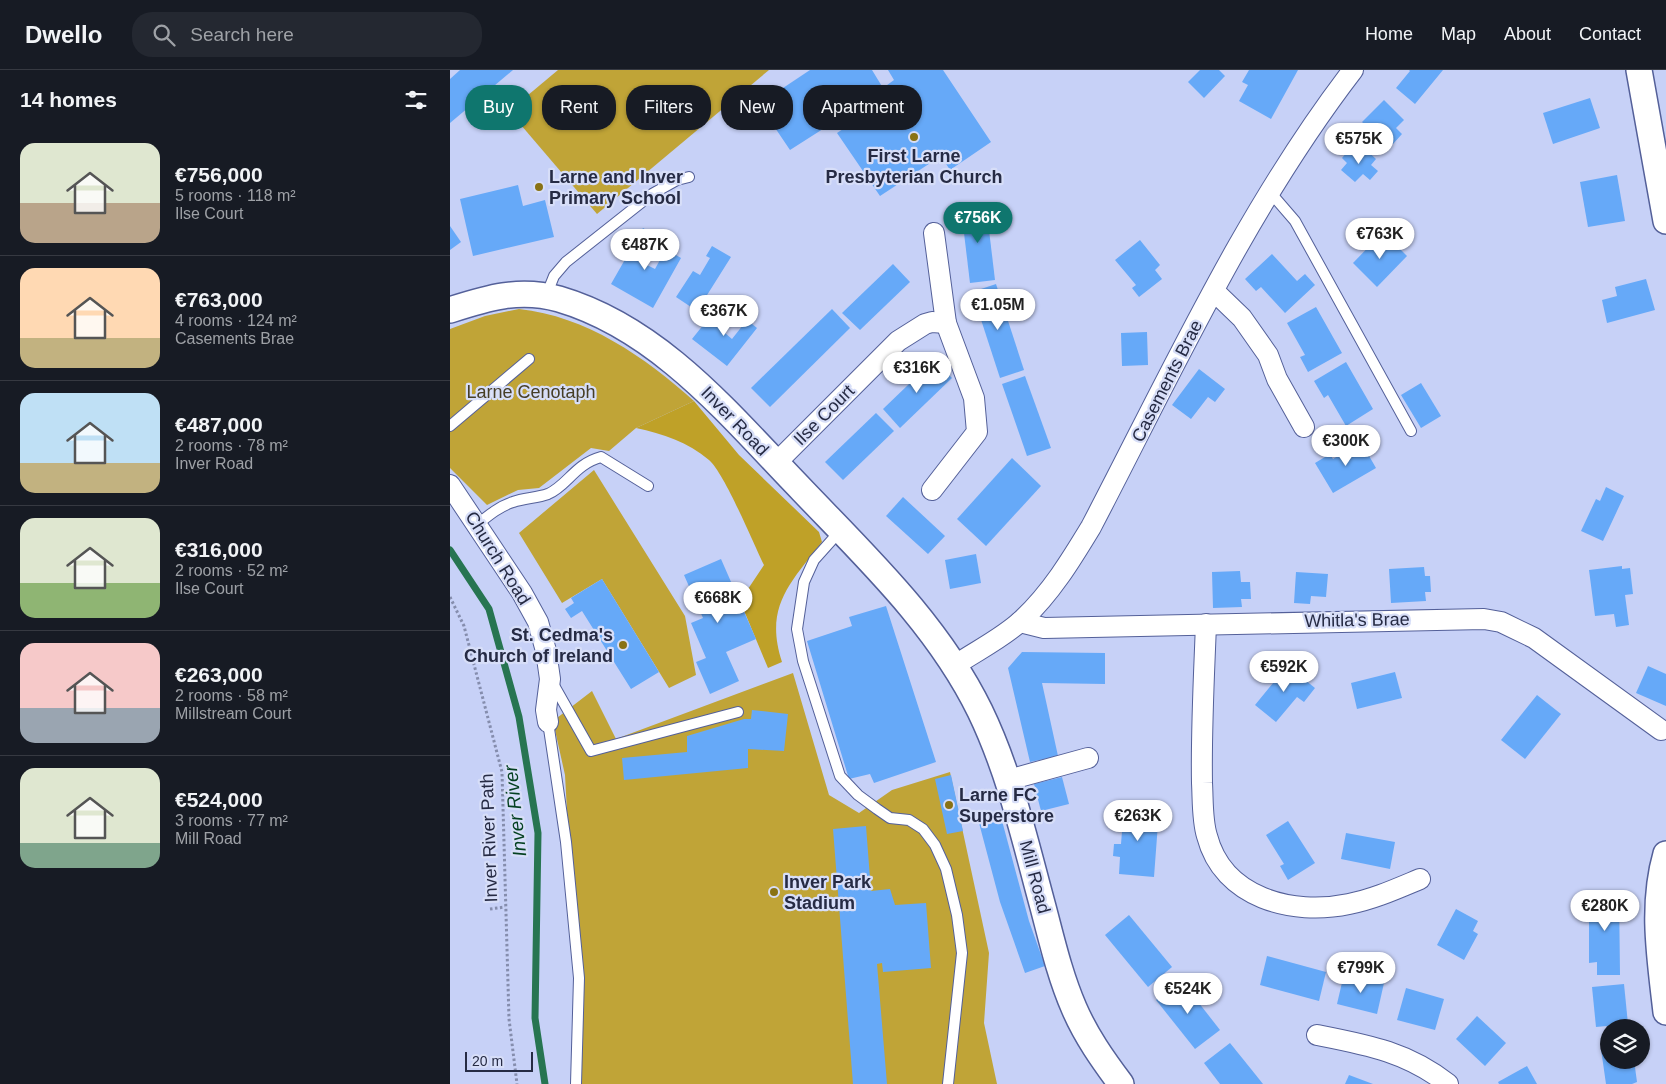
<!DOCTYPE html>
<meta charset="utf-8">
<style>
body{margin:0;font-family:Arial,sans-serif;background:#242831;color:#f1f3f6;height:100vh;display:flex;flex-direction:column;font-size:19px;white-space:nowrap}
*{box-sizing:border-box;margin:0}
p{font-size:16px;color:#9ea1a6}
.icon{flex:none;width:28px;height:28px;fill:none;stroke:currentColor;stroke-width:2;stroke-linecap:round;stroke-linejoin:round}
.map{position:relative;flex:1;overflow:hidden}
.drawer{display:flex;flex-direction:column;background:#171b24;width:450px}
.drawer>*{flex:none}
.banner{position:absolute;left:15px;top:15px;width:475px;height:45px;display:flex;gap:10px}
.controls{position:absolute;left:1150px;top:949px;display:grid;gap:10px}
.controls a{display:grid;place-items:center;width:50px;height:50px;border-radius:50%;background:#171b24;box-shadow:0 1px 4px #0004;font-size:25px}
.scale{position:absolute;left:15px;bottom:12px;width:68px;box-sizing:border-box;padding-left:5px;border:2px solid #262b44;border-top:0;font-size:14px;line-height:18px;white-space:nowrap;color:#262b44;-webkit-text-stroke:4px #d7def8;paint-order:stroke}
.price{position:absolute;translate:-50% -42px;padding:0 11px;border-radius:18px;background:#fff;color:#222;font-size:16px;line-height:32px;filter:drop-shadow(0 1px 2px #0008)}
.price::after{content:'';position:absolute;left:50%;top:30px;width:15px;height:11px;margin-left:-8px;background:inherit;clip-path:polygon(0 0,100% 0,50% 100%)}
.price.selected{background:#0f766e;color:#fff}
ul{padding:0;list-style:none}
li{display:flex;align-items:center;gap:15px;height:125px;padding:0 20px}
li+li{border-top:1px solid #363941}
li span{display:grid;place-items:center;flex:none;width:140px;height:100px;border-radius:15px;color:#555}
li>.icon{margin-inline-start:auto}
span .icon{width:60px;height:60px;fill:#fffc;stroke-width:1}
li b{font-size:21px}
h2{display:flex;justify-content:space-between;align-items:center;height:60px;padding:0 20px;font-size:21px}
.pill{padding:0 18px;border-radius:20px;background:#171b24;box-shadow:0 1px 4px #0004;font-size:18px;line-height:45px}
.pill.selected{background:#0f766e;color:#fff}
header{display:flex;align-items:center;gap:30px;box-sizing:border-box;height:70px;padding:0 25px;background:#171b24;border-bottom:1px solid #363941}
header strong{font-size:24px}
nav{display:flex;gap:28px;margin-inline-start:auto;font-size:18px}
.search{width:350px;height:45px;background:#242831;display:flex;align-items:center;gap:12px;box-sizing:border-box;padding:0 18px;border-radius:20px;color:#9ea1a6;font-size:19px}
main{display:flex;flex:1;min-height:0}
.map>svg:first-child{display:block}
.green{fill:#c0a437}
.forest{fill:#bfa128}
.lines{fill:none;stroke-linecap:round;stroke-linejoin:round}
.stream{stroke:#277551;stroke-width:7}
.building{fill:#66a9f8}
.service-casing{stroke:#546099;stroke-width:12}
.minor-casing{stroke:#546099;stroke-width:22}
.tertiary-casing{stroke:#546099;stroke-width:28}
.path{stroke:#858dad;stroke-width:3;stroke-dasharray:2.5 2.5;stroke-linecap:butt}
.service{stroke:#fff;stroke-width:10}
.minor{stroke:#fff;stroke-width:20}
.tertiary{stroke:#fff;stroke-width:25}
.poi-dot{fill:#897214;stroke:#d7def8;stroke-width:2}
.labels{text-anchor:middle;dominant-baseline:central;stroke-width:4.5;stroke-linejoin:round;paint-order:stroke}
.poi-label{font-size:18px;font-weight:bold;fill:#262b44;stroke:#d7def8;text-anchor:start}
.street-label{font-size:18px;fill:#262b44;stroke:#d7def8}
.park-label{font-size:18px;fill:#463e26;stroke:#d7def8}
.water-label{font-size:19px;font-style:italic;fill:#054121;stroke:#d7def8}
</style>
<header>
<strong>Dwello</strong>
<div class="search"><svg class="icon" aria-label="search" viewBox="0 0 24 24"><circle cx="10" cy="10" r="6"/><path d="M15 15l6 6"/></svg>Search here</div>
<nav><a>Home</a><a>Map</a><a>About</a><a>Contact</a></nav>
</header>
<main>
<section class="drawer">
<h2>14 homes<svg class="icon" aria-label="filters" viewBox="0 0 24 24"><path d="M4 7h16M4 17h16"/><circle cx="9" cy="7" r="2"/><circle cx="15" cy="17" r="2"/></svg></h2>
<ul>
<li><span style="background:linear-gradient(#dfe7d0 60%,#b9a48a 0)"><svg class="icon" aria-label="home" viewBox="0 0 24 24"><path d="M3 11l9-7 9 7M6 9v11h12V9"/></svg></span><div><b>€756,000</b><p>5 rooms · 118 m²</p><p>Ilse Court</p></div></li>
<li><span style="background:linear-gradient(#ffd9b3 70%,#c2b280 0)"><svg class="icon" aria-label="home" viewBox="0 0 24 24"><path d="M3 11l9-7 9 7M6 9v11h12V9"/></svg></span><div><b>€763,000</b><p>4 rooms · 124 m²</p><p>Casements Brae</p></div></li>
<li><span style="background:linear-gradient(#bfe0f5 70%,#c2b280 0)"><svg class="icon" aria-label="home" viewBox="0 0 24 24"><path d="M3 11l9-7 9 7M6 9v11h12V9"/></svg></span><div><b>€487,000</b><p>2 rooms · 78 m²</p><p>Inver Road</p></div></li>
<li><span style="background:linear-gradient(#dfe7d0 65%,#8fb573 0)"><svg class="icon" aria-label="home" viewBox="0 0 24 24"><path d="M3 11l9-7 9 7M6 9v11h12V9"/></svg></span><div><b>€316,000</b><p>2 rooms · 52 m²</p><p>Ilse Court</p></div></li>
<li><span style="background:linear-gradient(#f6c9c9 65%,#9aa5b1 0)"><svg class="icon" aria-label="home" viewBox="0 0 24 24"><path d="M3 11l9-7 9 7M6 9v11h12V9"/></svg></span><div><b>€263,000</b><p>2 rooms · 58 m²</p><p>Millstream Court</p></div></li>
<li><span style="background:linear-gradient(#dfe7d0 75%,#7fa58c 0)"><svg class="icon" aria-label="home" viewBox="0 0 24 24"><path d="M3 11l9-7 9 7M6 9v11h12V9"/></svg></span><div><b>€524,000</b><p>3 rooms · 77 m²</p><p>Mill Road</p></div></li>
</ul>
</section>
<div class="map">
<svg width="1216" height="1014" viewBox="0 0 1216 1014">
<rect width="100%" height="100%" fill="#c7d1f7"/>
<g class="green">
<polygon points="108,0 319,0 147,144 59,41"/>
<path d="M69,239C136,246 195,287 244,331L186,358L159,381L141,378L89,418L68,420L37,435L0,398V259L35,246Z"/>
<polygon points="144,400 235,546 246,605 219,618 152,509 112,533 69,463"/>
<polygon points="343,603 379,725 409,743 442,720 500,702 539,883 534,953 547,1014 132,1014 115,705 103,651 142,621 166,669"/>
</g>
<path class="forest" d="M244,331L289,385L369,462L372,472C340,513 314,537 332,592L318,598L290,531L314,495C303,473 275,404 259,390C238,372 213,364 186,358Z"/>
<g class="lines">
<polyline class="stream" points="0,480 39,539 69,647 88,763 85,948 95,1014"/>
</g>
<g class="building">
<polygon points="10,0 63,0 0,53 0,9"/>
<polygon points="360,0 422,0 433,18 444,10 438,0 493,0 541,72 500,100 491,86 430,126 387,63 393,59 387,50 340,80 309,34"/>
<polygon points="750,0 769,0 775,6 754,28 738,12"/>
<polygon points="799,0 848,0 821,49 789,31 798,15 792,12"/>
<polygon points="959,0 993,0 965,34 946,18 960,1"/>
<polygon points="1140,28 1150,58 1103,74 1093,43"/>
<polygon points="934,30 954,50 946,58 952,64 943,74 936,68 933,72 912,52"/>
<polygon points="912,76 926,89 921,95 928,101 920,110 913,104 905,112 891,100 897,93 892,88 898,81 903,86"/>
<polygon points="1167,105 1175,151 1138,157 1130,112"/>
<polygon points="68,115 73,136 95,130 104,167 23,186 10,129"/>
<polygon points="536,135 545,210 520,213 511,138"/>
<polygon points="0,156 11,172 0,180"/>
<polygon points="193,158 208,167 193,193 205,199 216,179 231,188 203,238 161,214"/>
<polygon points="933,162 957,186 927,217 903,193"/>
<polygon points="690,170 710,195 705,200 712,209 689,227 682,218 686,215 665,190"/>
<polygon points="262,176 281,187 247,241 226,227 243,201 250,205 260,188 256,186"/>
<polygon points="822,184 847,211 855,204 865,215 835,243 811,217 806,221 795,209"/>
<polygon points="443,194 460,212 410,260 392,243"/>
<polygon points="1196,209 1205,240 1157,253 1152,230 1167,226 1165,217"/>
<polygon points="546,214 574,300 550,308 522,222"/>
<polygon points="279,237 289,245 275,263 282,269 297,250 307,258 277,296 242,269 258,249 265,255"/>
<polygon points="866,237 892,283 858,302 850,287 855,285 837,253"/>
<polygon points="382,239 400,258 320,337 301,318"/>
<polygon points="697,262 698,295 672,296 671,263"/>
<polygon points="484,290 502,308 450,358 433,339"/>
<polygon points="896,292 923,339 896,356 878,325 874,328 864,311"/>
<polygon points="749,299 775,319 765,332 758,327 741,349 722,335"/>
<polygon points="575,306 601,378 577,386 552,314"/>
<polygon points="971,313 991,346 971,358 951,325"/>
<polygon points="426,343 444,361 393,410 375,392"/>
<polygon points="911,372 926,398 883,423 865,393 880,384 883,389"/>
<polygon points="562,388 591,416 536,476 507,449"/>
<polygon points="1156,417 1174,426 1153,471 1131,461 1146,429 1150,431"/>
<polygon points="453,427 495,466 478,484 436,446"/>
<polygon points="526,484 531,513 500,519 495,490"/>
<polygon points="271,489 306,569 276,582 289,611 260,624 246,592 256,588 241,553 253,548 234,505"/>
<polygon points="1172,496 1172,499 1180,498 1183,524 1175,525 1179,555 1166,557 1164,544 1145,546 1139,500"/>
<polygon points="974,497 975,506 980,506 981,522 975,522 976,531 941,533 939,499"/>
<polygon points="790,501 791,512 800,512 801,529 791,529 792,537 763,538 762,502"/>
<polygon points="846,502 878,504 876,527 861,526 860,534 844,533"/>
<polygon points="152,509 209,602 181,619 132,541 121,548 115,539 124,533 121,528"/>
<polygon points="436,536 486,692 424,713 420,704 399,709 357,571 402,556 399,547"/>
<polygon points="572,582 655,583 655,614 592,613 608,686 580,692 558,598"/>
<polygon points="834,593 865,618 854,632 847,627 826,652 805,635 828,607 824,604"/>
<polygon points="1198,596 1216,604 1216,636 1186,623"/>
<polygon points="945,602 952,628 907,639 901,613"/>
<polygon points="1087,625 1111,644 1075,689 1051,670"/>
<polygon points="302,640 338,644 334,681 298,679 298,698 174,710 172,688 237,682 237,666 294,649 301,649"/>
<polygon points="501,705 513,761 497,764 485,709"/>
<polygon points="612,707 619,734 591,741 584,714"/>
<polygon points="674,737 709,740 704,807 669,804 670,787 663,786 664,774 671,774"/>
<polygon points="551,747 579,851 595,896 575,903 550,832 529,753"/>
<polygon points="838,751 865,793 838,810 830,796 834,794 816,765"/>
<polygon points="416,756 421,821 440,819 445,835 476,833 481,898 433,902 432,893 427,894 437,1014 403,1014 383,759"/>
<polygon points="896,763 945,772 940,799 891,789"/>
<polygon points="1169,820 1170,905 1147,905 1147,892 1139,893 1139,821"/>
<polygon points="1006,839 1028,851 1023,861 1028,864 1014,890 987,875"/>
<polygon points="679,845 722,897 698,917 655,865"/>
<polygon points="817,886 876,902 869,931 810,915"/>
<polygon points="894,904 934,913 927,944 887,934"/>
<polygon points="731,910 770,960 745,979 706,930"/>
<polygon points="1174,914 1178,954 1146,957 1142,917"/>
<polygon points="956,918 994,929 985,960 947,950"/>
<polygon points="1027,946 1056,973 1035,996 1006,969"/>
<polygon points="780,973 801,999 813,1014 770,1014 754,993"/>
<polygon points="1159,978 1159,990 1184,990 1187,1012 1182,1014 1156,1014 1151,979"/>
<polygon points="1077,996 1087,1014 1049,1014 1048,1012"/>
<polygon points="899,1005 923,1014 895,1014"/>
</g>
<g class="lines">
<g class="service-casing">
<g id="service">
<polyline points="820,122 845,151 961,361"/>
<polyline points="96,226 104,206 116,192 202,124 227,110 239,107"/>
<polyline points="0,356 79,289"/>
<path d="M28,454C39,445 50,436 63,432C74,428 87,428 98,424C117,416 125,394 151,387L198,416"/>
<polyline points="390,461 364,490 354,512 347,559 353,591 390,706 408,725 427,739 440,748 459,750 473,759 485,775 496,799 507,845 512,883 498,1014"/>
<polyline points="102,612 141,681 288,642"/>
<polyline points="98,652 116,772 129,908 126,1014"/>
</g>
</g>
<g class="minor-casing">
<g id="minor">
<polyline points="764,221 792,248 818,285 827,309 854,357"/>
<polyline points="326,393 448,271 475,254 482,252 496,253"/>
<polyline points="0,415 72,523 88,552 96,581 100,609 96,640 98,652"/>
<polyline points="482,420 527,362 524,328 496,253 484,163"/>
<polyline points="570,552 594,558 1034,549 1051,552 1084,568 1211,660"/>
<path d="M756,554C754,607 751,660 752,713C753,730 752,750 757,766C773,828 842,846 899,834C924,829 946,819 970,809"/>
<path d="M504,596C526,581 553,568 572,550C601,523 621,490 641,457C722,302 796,139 903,0"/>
<polyline points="558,710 638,688"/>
<path d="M867,965C918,975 957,982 998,1014"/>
</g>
</g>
<g class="tertiary-casing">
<g id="tertiary">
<polyline points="1189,0 1216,151"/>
<path d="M0,240C37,228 69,218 109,229C211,259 281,347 352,420C417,488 488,555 530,641C560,703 575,771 593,837C602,871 610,906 624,938C636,966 653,990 671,1014"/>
<path d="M1216,784C1201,836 1210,889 1216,942"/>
</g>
</g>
<g class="path">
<polyline points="0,527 14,556 52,702 59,949 67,1014"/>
<polyline points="40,839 55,837"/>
</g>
<use href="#service" class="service"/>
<use href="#minor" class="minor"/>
<use href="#tertiary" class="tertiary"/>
</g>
<g class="poi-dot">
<circle cx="464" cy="67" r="5"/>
<circle cx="89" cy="117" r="5"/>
<circle cx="173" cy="575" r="5"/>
<circle cx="499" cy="735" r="5"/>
<circle cx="324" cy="822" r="5"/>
</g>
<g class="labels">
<g class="poi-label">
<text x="464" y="86" text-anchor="middle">First Larne<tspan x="464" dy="21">Presbyterian Church</tspan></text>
<text x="99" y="107">Larne and Inver<tspan x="99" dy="21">Primary School</tspan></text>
<text x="163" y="565" text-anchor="end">St. Cedma's<tspan x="163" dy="21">Church of Ireland</tspan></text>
<text x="509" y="725">Larne FC<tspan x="509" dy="21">Superstore</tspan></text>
<text x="334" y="812">Inver Park<tspan x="334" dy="21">Stadium</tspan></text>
</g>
<g class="street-label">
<text transform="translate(717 311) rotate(-63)">Casements Brae</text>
<text transform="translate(374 345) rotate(-45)">Ilse Court</text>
<text transform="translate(285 351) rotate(46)">Inver Road</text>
<text transform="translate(48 488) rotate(58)">Church Road</text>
<text transform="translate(907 550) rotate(-1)">Whitla's Brae</text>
<text transform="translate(39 768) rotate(-92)">Inver River Path</text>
<text transform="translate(585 807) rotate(75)">Mill Road</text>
</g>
<g class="park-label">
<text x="81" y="322">Larne Cenotaph</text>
</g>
<g class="water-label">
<text transform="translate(65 741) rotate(-96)">Inver River</text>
</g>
</g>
</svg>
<div class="controls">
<a><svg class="icon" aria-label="layers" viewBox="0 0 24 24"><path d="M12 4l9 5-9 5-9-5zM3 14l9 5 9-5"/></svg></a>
</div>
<div class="scale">20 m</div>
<b class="price" style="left:909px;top:95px">€575K</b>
<b class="price selected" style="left:528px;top:174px">€756K</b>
<b class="price" style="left:930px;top:190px">€763K</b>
<b class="price" style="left:195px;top:201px">€487K</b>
<b class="price" style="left:548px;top:261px">€1.05M</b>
<b class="price" style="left:274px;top:267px">€367K</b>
<b class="price" style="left:467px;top:324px">€316K</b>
<b class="price" style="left:896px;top:397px">€300K</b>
<b class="price" style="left:268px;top:554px">€668K</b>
<b class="price" style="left:834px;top:623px">€592K</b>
<b class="price" style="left:688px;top:772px">€263K</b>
<b class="price" style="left:1155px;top:862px">€280K</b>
<b class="price" style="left:911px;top:924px">€799K</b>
<b class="price" style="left:738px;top:945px">€524K</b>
<div class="banner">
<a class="pill selected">Buy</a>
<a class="pill">Rent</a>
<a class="pill">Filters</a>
<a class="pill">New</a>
<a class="pill">Apartment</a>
</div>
</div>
</main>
